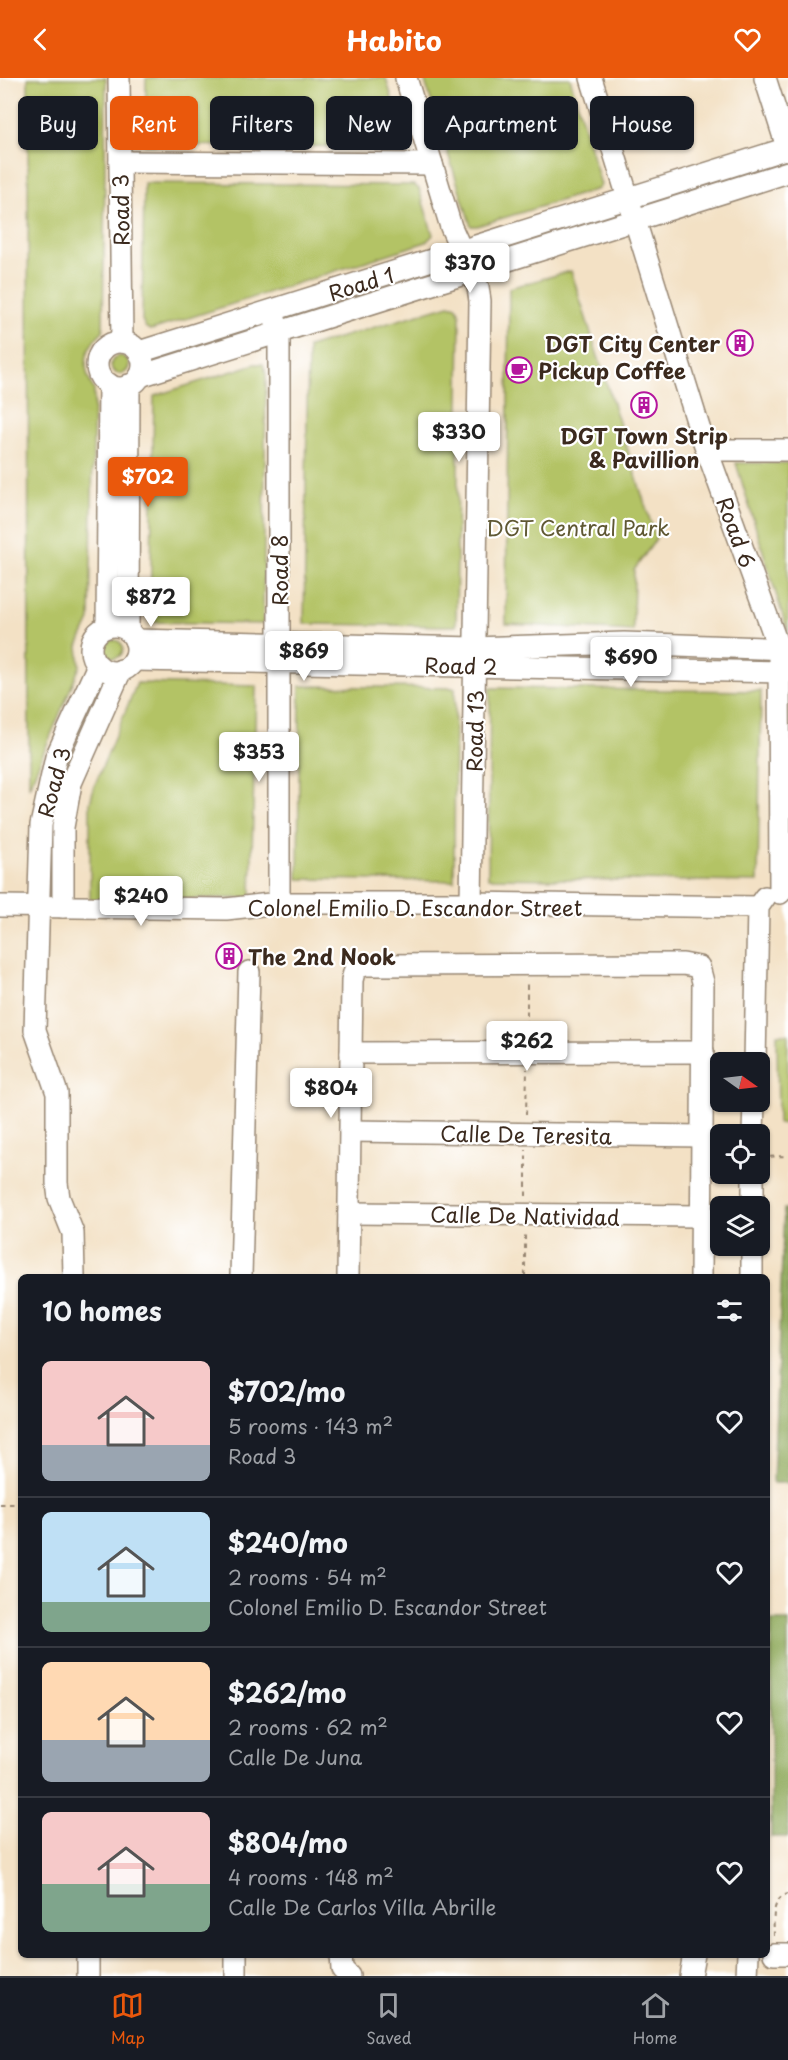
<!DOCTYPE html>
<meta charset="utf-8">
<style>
body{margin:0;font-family:"Playpen Sans",sans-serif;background:#242831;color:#f1f3f6;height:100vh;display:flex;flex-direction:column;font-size:22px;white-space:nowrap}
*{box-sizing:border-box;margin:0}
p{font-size:20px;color:#9ea1a6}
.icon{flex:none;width:33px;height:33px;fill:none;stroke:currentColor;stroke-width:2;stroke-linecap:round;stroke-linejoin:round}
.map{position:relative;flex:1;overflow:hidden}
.sheet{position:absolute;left:18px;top:1196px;width:752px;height:684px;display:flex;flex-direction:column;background:#171b24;border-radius:9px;box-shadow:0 2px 4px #0004}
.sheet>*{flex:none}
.guide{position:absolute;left:18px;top:18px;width:753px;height:54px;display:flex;gap:12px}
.needle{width:39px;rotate:104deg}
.controls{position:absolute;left:710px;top:974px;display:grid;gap:12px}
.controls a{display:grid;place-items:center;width:60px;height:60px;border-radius:9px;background:#171b24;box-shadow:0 2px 4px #0004;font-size:30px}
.price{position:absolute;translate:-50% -51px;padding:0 14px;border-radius:6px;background:#fff;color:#222;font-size:20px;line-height:39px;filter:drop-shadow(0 2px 3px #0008)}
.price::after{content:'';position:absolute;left:50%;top:36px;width:18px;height:14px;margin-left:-9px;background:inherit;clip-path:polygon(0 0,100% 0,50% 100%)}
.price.active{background:#ea580c;color:#fff}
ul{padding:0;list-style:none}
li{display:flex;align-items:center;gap:18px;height:150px;padding:0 24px}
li+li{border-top:2px solid #363941}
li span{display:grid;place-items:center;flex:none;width:168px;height:120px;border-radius:9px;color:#555}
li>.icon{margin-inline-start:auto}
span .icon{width:72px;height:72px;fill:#fffc;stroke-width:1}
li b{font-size:26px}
h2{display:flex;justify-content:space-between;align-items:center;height:72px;padding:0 24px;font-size:26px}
.tag{padding:0 21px;border-radius:9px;background:#171b24;box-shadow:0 2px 4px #0004;font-size:21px;line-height:54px}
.tag.active{background:#ea580c;color:#fff}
header{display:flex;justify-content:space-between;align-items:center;height:78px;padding:0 24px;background:#ea580c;color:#fff;font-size:27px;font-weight:700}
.tab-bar{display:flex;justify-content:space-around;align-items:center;height:84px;border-top:2px solid #363941;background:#171b24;font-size:16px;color:#9ea1a6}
.tab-bar a{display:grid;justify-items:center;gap:3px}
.tab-bar .active{color:#ea580c}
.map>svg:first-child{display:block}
.green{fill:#b3c365;stroke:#777642;stroke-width:1.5}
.forest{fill:#8ea95a;stroke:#646a3c;stroke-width:1.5}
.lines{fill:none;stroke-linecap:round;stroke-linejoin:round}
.minor-casing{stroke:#978672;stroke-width:24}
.path{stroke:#978672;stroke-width:2;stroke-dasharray:4.5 4.5;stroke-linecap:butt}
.minor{stroke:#fff;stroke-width:21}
.labels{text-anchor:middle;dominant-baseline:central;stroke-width:4.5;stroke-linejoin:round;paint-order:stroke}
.street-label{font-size:21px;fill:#3b2a1e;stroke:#fff}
.poi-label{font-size:21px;font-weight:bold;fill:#3b2a1e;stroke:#fff;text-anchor:start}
.park-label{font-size:21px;fill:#5f5833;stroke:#fff}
</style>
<header><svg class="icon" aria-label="back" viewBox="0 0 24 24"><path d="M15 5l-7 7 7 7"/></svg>Habito<svg class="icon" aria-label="heart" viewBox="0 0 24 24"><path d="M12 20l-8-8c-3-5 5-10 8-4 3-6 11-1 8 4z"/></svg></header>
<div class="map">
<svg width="788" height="1898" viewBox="0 0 788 1898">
<rect width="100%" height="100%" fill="#fff"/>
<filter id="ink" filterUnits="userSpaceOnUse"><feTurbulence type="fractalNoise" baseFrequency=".0167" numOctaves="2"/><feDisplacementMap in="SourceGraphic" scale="12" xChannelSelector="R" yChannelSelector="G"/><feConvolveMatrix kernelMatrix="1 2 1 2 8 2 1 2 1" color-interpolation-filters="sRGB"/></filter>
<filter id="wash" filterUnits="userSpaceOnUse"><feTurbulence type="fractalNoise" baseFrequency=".008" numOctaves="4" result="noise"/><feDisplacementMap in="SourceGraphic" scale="24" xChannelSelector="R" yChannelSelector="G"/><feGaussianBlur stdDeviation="1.35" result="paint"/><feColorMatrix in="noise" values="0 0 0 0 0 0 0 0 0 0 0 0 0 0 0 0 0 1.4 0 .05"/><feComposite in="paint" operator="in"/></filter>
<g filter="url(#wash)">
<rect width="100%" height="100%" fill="#f3e1c5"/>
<g class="green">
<path d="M28,0H106L103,253C84,270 81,290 94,312L90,542L78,568L80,588L29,709Z"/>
<polygon points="146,0 386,0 405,64 397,69 145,67"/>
<polygon points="424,0 570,0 601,107 598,111 477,148 471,148"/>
<polygon points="144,105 414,107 419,111 433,157 426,164 151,252 146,250 142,242"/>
<polygon points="571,193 656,461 634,492 633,553 506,546 509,210"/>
<polygon points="449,227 457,229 460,237 456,548 304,546 308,269"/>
<circle cx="120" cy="287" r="9"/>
<polygon points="255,286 263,286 266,296 263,546 150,544 154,318"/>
<polygon points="736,385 788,385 788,555"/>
<circle cx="114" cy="571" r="9"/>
<polygon points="137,605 256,608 251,820 90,822 90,725 94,709"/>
<polygon points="300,608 455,610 454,803 298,801"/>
<polygon points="490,610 761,613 758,804 488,800"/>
<polygon points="777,956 788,956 788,1046 778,1045"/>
</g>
<g class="forest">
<polygon points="784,1131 788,1131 788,1405 773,1405"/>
<rect x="771" y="1543" width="17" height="216"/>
</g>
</g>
<g filter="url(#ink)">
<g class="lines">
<g class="minor-casing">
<g id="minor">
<polyline points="119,0 122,264"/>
<polyline points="406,0 451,149 478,209 480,223 471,825"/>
<polyline points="591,0 701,356 779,571 780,815"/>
<polyline points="765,0 788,72"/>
<polyline points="120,84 432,86"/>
<polyline points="275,241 279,254 279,825"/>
<circle cx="120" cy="287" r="23"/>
<polyline points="139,274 788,70"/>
<polyline points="140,298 788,94"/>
<polyline points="707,372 788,372"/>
<circle cx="114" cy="571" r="23"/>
<polyline points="107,549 109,306"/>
<polyline points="128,552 129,307"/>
<polyline points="135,562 475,570 624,565 788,571"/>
<polyline points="134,582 788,594"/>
<polyline points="0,828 226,831 279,825 471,825 758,829"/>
<polyline points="63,829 63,749 71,705 121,592"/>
<polyline points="351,975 703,974"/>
<polyline points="755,984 758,829 765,819"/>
<polyline points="350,1053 702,1058"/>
<polyline points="753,1056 754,1023"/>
<polyline points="753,1128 753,1095"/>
<polyline points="349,1135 701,1138"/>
<polyline points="74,1198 73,1155 59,1120 57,1105 57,1015 35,952 41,747 56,679 98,587"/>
<polyline points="241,1198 249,894"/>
<polyline points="348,1198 352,902 355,891 365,887 683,886 699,889 703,904 701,1198"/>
<polyline points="752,1198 752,1167"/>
<polyline points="341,1876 342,1891 349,1898"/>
<polyline points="774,1876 788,1876"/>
<polyline points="88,1898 88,1876"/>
<polyline points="236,1898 236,1876"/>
<polyline points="690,1898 694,1876"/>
<polyline points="747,1898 748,1876"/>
</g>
</g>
<g class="path">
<polyline points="527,956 527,904"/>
<polyline points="526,1037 527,991"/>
<polyline points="761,1079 788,1078"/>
<polyline points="526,1118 526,1072"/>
<polyline points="525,1198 525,1153"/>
<polyline points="0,1426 21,1426"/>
<path d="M774,1858C774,1842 770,1822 788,1816"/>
</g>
<use href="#minor" class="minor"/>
</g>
</g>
<defs>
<g id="building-ring" transform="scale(1.35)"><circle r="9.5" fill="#fff" stroke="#b5179e" stroke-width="1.5"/><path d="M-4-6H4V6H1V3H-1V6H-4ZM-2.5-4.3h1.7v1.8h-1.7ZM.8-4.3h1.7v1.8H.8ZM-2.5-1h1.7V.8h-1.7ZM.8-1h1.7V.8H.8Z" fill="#b5179e"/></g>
<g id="cafe-ring" transform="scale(1.35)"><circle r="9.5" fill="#fff" stroke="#b5179e" stroke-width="1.5"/><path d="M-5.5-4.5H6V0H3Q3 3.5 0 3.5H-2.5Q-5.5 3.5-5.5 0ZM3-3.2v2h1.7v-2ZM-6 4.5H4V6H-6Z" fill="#b5179e"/></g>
</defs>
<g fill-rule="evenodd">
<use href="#building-ring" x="740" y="265"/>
<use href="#cafe-ring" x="519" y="292"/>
<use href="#building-ring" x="644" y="327"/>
<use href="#building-ring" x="229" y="878"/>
</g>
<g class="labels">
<g class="street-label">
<text transform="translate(120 132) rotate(-91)">Road 3</text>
<text transform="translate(361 205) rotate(-17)">Road 1</text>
<text transform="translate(737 454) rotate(70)">Road 6</text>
<text transform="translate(279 492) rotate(-90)">Road 8</text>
<text transform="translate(461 587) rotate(1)">Road 2</text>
<text transform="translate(474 653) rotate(-89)">Road 13</text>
<text transform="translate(53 704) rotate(-75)">Road 3</text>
<text x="415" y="829">Colonel Emilio D. Escandor Street</text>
<text transform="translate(526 1056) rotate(1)">Calle De Teresita</text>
<text transform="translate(525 1137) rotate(1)">Calle De Natividad</text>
</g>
<g class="poi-label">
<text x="720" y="265" text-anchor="end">DGT City Center</text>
<text x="538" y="292">Pickup Coffee</text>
<text x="644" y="357" text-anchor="middle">DGT Town Strip<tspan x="644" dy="24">&amp; Pavillion</tspan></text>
<text x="248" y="878">The 2nd Nook</text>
</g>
<g class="park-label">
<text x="578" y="449">DGT Central Park</text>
</g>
</g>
</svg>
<div class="controls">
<a><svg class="needle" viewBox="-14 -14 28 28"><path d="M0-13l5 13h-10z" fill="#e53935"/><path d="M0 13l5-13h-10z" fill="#9ea1a6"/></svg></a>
<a><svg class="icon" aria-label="locate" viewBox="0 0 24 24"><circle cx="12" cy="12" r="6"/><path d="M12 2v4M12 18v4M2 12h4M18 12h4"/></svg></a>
<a><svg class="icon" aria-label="layers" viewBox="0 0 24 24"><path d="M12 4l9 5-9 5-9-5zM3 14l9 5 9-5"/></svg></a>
</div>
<b class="price" style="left:470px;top:216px">$370</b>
<b class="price" style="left:459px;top:385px">$330</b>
<b class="price active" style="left:148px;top:430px">$702</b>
<b class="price" style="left:151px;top:550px">$872</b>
<b class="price" style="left:304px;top:604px">$869</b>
<b class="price" style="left:631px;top:610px">$690</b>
<b class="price" style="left:259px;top:705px">$353</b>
<b class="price" style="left:141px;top:849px">$240</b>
<b class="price" style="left:527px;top:994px">$262</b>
<b class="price" style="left:331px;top:1041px">$804</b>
<div class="guide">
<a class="tag">Buy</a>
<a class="tag active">Rent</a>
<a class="tag">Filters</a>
<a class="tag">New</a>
<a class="tag">Apartment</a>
<a class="tag">House</a>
</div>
<section class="sheet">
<h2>10 homes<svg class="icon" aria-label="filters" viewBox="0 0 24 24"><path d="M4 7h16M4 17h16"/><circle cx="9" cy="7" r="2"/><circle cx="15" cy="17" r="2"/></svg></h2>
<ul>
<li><span style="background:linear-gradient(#f6c9c9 70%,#9aa5b1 0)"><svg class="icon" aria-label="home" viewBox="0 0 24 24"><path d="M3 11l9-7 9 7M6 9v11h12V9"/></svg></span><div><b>$702/mo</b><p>5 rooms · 143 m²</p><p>Road 3</p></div><svg class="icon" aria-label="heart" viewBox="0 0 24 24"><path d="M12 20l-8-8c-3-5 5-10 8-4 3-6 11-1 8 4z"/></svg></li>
<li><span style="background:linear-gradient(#bfe0f5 75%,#7fa58c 0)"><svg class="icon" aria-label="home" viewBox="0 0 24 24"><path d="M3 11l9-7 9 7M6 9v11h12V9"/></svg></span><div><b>$240/mo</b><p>2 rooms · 54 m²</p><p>Colonel Emilio D. Escandor Street</p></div><svg class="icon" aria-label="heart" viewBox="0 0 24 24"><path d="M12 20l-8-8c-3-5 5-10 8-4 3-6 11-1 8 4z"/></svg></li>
<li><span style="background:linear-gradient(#ffd9b3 65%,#9aa5b1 0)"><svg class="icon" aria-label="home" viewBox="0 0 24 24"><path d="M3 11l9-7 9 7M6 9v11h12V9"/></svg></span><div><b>$262/mo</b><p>2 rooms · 62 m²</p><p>Calle De Juna</p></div><svg class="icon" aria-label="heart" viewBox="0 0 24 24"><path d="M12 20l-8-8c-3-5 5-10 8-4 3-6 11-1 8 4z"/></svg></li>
<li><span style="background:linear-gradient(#f6c9c9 60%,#7fa58c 0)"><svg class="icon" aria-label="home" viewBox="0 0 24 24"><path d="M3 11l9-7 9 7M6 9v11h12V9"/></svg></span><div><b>$804/mo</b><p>4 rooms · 148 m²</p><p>Calle De Carlos Villa Abrille</p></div><svg class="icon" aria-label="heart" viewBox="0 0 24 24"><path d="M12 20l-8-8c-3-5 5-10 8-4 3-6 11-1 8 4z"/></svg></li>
</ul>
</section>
</div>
<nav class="tab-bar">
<a class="active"><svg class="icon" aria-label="map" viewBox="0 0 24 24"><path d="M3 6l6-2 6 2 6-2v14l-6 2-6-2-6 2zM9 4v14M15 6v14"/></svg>Map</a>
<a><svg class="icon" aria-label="saved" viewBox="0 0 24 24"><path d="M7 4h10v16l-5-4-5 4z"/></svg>Saved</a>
<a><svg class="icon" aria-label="home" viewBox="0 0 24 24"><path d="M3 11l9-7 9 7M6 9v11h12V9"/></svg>Home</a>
</nav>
